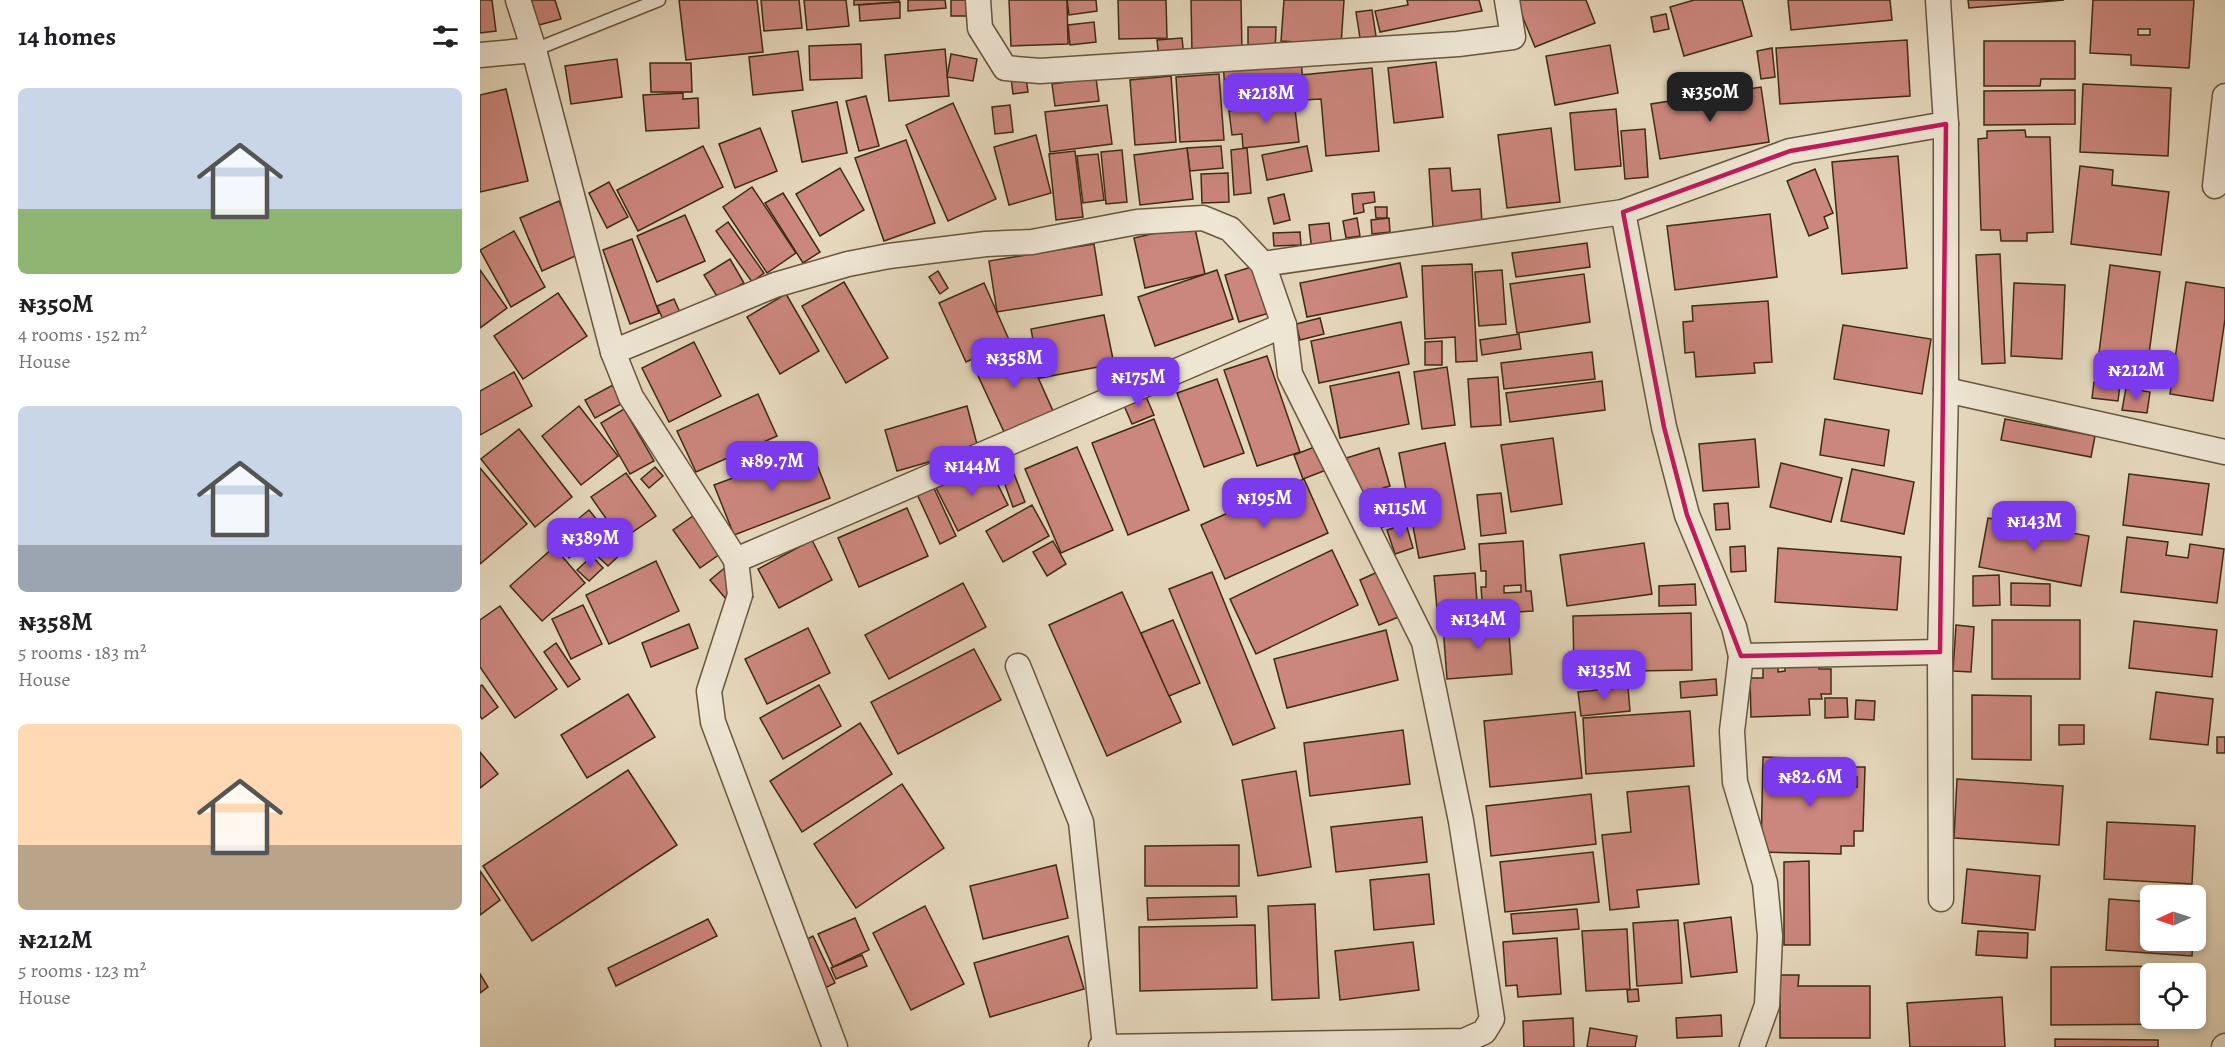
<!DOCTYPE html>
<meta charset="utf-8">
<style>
body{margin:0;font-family:Alegreya,serif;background:#f2f2f2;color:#202124;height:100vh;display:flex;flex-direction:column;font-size:22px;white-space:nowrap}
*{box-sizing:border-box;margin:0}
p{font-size:20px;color:#757577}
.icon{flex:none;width:33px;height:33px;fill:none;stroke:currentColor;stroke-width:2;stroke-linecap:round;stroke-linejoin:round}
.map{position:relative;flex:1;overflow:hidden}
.sheet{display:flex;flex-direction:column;background:#fff;width:480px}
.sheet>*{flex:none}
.needle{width:39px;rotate:267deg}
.buttons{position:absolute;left:1660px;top:885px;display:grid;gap:12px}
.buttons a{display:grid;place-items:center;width:66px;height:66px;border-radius:9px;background:#fff;box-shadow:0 3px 9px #0003;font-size:30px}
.price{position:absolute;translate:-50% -51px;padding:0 14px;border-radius:12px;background:#7c3aed;color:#fff;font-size:20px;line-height:39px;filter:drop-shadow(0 2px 3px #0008)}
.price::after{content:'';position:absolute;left:50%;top:36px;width:18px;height:14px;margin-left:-9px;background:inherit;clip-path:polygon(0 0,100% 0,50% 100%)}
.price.current{background:#222;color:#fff}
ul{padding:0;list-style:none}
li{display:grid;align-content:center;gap:12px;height:318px;padding:0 18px}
li span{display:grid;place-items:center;height:186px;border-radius:9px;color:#555}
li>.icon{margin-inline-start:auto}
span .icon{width:108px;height:108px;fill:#fffc;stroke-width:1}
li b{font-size:26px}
h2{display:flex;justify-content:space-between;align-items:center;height:72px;padding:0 18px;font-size:26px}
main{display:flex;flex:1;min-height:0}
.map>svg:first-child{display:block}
.building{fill:#cb867d;stroke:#3e2b13;stroke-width:1.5;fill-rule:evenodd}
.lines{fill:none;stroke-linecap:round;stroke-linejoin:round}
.service-casing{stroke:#68563d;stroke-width:15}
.minor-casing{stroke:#68563d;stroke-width:27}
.service{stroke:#eee5d3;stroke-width:12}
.minor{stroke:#eee5d3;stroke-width:24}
.marked{fill:none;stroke:#c2185b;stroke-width:4.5;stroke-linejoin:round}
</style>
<main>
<section class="sheet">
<h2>14 homes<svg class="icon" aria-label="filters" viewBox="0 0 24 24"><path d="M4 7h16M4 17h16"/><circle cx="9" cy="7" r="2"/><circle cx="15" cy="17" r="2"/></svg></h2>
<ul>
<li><span style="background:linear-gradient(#c9d6e8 65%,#8fb573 0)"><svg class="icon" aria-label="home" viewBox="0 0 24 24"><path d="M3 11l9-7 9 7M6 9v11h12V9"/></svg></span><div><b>₦350M</b><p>4 rooms · 152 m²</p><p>House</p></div></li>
<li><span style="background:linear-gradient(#c9d6e8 75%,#9aa5b1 0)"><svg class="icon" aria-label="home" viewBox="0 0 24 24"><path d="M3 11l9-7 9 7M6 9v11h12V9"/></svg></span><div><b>₦358M</b><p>5 rooms · 183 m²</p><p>House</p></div></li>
<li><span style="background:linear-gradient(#ffd9b3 65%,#b9a48a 0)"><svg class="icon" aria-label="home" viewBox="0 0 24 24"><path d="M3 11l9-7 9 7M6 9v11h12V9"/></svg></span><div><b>₦212M</b><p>5 rooms · 123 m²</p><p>House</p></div></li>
</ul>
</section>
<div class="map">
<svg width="1745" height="1047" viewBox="0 0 1745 1047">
<rect width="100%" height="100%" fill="#e5d7bc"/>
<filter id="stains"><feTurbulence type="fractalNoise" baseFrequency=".00333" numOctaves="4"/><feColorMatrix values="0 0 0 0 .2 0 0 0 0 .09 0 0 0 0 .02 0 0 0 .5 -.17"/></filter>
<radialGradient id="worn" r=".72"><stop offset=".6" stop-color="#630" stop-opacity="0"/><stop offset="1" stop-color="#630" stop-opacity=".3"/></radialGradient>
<g class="building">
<polygon points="0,0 12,0 16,31 0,33"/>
<polygon points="51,0 75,0 81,19 59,25"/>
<polygon points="199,0 277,0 283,52 206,60"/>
<polygon points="281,0 319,0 322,28 284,31"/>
<polygon points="324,0 366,0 369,26 327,30"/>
<polygon points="374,0 419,0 419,2 374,5"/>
<polygon points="428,0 465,0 466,8 428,11"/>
<polygon points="471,0 489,0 490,16 471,16"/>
<polygon points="529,0 587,0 588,44 531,46"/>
<polygon points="587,0 616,0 617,11 589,15"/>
<polygon points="638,0 686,0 687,38 639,39"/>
<polygon points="711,0 761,0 762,51 712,53"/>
<polygon points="804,0 864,0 861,45 801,41"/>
<polygon points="927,0 999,0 1002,11 900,32 895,11 928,5"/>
<polygon points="1039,0 1106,0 1115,23 1055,47 1036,1"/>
<polygon points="1214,0 1262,0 1272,36 1204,56 1190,7"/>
<polygon points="1308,0 1410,0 1412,20 1311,30"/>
<polygon points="1488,0 1584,0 1489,8"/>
<path d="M1613,0H1714L1709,68L1651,65V55L1610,53ZM1658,29H1670V35H1658Z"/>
<polygon points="420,2 420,18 380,21 379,5"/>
<polygon points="892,10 896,36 880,38 876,12"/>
<polygon points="1186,14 1189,29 1174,32 1171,17"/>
<polygon points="614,22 616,42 590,45 588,25"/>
<polygon points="768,27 796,27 795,53 768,52"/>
<polygon points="702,38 704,57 679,59 677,40"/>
<polygon points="1427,40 1430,96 1300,104 1296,48"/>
<polygon points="1504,41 1595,41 1595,79 1561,79 1560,86 1504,86"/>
<polygon points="381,44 382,78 330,80 329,46"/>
<polygon points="1130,45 1138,93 1075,105 1066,56"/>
<polygon points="1292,48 1295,77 1281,79 1277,51"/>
<polygon points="465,49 469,96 409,101 405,55"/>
<polygon points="318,51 323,90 273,95 269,57"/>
<polygon points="471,54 497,59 493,81 467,77"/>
<polygon points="821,57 824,100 746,105 743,62"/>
<polygon points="137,59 142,97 91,104 85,66"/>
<polygon points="956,62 963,117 914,123 908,68"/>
<polygon points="170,63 211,63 212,92 171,92"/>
<polygon points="892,68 899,151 846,156 841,99 823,100 821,75"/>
<polygon points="739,74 744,140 700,142 696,77"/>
<polygon points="691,76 696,142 655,145 650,80"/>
<polygon points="546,77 548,92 533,94 531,78"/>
<polygon points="616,78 619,101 575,106 572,84"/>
<polygon points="1603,84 1691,88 1688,156 1600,152"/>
<polygon points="1281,87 1289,142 1180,159 1171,104"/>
<polygon points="26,89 48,181 0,192 0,95"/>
<polygon points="1595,90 1595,124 1504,125 1504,91"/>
<polygon points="203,93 203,99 218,98 219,128 166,131 163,95"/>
<polygon points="386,96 399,146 379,151 366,101"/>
<polygon points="814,101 819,142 763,148 762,134 752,135 749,111 761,110 761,107"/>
<polygon points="357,102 367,153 322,162 312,111"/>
<polygon points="473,103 516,199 468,221 426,125"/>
<polygon points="530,105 533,132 515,134 512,107"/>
<polygon points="627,105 632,144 570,152 565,112"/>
<polygon points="1136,109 1141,166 1095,170 1090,113"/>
<polygon points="280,128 297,171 255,188 239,144"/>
<polygon points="1071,128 1080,202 1027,208 1018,135"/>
<polygon points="1165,129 1168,177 1145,179 1141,131"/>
<polygon points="1545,130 1546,137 1570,137 1573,232 1547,233 1547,241 1521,241 1520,230 1501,230 1498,139 1507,138 1507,131"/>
<polygon points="556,135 571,193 529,205 514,147"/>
<polygon points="426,140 455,223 404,241 375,158"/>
<polygon points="223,146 243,187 158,231 137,190"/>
<polygon points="741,146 743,168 710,171 707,148"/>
<polygon points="827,146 832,171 787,180 782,155"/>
<polygon points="707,148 713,199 660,205 654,155"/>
<polygon points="767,148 771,193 754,195 751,150"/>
<polygon points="642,150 647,202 626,204 621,152"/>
<polygon points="595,151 603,217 576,220 569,154"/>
<polygon points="618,154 624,200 603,203 597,156"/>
<polygon points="1418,156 1427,268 1362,274 1352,162"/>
<polygon points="1600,166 1633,170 1632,185 1689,192 1681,255 1591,244"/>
<polygon points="360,168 384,210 340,236 316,194"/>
<polygon points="970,168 972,191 1000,189 1002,224 953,227 949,169"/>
<polygon points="1335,169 1353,213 1344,217 1348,228 1329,236 1307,181"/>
<polygon points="748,173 749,202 722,203 721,174"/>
<polygon points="129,182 148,217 127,228 109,193"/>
<polygon points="272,187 316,253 287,273 243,207"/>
<polygon points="894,192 895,202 883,204 884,212 874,214 872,194"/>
<polygon points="303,193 340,252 323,263 285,203"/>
<polygon points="804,194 810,220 794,224 788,198"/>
<polygon points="79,201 102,253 62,271 40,218"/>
<polygon points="895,207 907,207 907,218 896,218"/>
<polygon points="1290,214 1297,277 1195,290 1187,226"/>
<polygon points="205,215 225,261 177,282 157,236"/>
<polygon points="877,218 880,236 866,238 863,221"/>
<polygon points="909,218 910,232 892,234 891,220"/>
<polygon points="248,222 284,273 272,282 236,231"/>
<polygon points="849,223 852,249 832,252 829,225"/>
<polygon points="714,224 725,274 665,288 654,238"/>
<polygon points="34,231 65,287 31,307 0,250"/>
<polygon points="820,232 821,245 794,246 793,233"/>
<polygon points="152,239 179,313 150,324 123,250"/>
<polygon points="1107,243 1110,267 1036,277 1032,253"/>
<polygon points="614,244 622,295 517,312 509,261"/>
<polygon points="1520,254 1525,363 1502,364 1496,255"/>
<polygon points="250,259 264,283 238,298 224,275"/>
<polygon points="920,263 927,297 827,317 820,283"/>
<polygon points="992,264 997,361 976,362 975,337 945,339 942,266"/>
<polygon points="1630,265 1680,272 1666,376 1617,369"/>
<polygon points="775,266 789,313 759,322 745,275"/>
<polygon points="0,270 27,308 0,328"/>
<polygon points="737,270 753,319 675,346 658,297"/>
<polygon points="1022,270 1026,324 999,326 995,272"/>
<polygon points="458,271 468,288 460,294 449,277"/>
<polygon points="1104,274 1110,322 1037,333 1030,284"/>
<polygon points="364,282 408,358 366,383 322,306"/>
<polygon points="1706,282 1745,288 1745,319 1733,401 1690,394"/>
<polygon points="504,283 530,342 486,362 459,303"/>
<polygon points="1534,283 1585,285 1582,359 1531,356"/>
<polygon points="78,293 107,336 43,379 14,336"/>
<polygon points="306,294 339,351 300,374 267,317"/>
<polygon points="194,299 202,317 185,324 177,306"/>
<polygon points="1288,301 1292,362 1274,363 1275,373 1216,377 1214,352 1205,353 1203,322 1213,321 1212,306"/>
<polygon points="624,315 634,364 560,378 551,329"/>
<polygon points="840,318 844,334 820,340 816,324"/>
<polygon points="921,322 929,364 839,383 831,341"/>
<polygon points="1363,325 1451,339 1442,394 1354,379"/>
<polygon points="1039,334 1041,349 1002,355 1000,340"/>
<polygon points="962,341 962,365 945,365 945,342"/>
<polygon points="214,342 241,396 189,422 162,368"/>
<polygon points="543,344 573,411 525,434 494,367"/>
<polygon points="1112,352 1115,379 1024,389 1021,363"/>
<polygon points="787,356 820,452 777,466 744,370"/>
<polygon points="967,367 975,425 942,429 934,372"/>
<polygon points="34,372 52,406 0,435 0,391"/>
<polygon points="919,372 929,424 860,438 850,386"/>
<polygon points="1018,377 1021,425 991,427 988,379"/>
<polygon points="737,379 764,453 724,467 697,393"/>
<polygon points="1122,381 1125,410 1030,422 1026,393"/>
<polygon points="1614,382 1640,385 1638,401 1612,398"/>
<polygon points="133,385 143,403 115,418 105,400"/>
<polygon points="1646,388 1670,392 1667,413 1642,410"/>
<polygon points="664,392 674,415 652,424 642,401"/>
<polygon points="278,394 297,436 216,472 197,431"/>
<polygon points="99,406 138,456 101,485 62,436"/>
<polygon points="487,406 498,448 417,471 405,430"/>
<polygon points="144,409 174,461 150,474 121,423"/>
<polygon points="674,419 709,510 648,535 612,443"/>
<polygon points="1345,419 1409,430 1404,466 1340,455"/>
<polygon points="1525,419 1615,436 1611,457 1521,440"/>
<polygon points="39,429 92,497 55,527 1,459"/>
<polygon points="1073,438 1082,504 1031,512 1021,445"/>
<polygon points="1275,439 1279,487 1223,491 1219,444"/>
<polygon points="965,443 985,549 939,558 919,453"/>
<polygon points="837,446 846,470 823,479 814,455"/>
<polygon points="597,447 633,530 581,553 545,469"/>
<polygon points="899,448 910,486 875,497 863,459"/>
<polygon points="331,449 350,498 254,535 234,485"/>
<polygon points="529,461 545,502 533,507 518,465"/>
<polygon points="507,463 528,505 478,531 456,488"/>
<polygon points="1301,463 1362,478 1351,522 1290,507"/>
<polygon points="175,467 183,476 169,488 161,479"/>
<polygon points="0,468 47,524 0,564"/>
<polygon points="1372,469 1434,482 1424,534 1361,521"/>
<polygon points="146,473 176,516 141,540 111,497"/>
<polygon points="1649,474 1729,484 1722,535 1643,525"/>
<polygon points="824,479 848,533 745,579 721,525"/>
<polygon points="452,484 476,536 460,544 436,492"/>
<polygon points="915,491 923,522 902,527 894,497"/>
<polygon points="1021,493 1026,533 1001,536 997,495"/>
<polygon points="1248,503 1250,529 1236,530 1234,504"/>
<polygon points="552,505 569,536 523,562 506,531"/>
<polygon points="427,508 448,556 379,587 358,538"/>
<polygon points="109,510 121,525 104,539 92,524"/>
<polygon points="213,516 240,554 220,568 193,530"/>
<polygon points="1508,518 1609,536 1601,586 1499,567"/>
<polygon points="926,524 933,548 915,554 907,530"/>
<polygon points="92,531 104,546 89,558 77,543"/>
<polygon points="129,534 145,550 128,566 112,551"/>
<polygon points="1647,537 1688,542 1686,555 1708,558 1710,544 1744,549 1737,603 1641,592"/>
<polygon points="332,540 352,580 299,608 278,569"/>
<polygon points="573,541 586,564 567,576 553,552"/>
<path d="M1043,541L1046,591H1051L1053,611L1003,614L1001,587H1006V571H1001L999,544ZM1041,585V592L1024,593V586Z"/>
<polygon points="1164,543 1172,594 1087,606 1080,555"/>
<polygon points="1265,546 1266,571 1251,572 1250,547"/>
<polygon points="74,547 105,583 62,621 30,586"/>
<polygon points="1298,548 1421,557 1417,610 1295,602"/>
<polygon points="852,550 878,605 776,654 750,599"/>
<polygon points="112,556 123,568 109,581 97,570"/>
<polygon points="176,561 199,611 129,644 106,595"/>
<polygon points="247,566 273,597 257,612 230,580"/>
<polygon points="902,570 921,616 899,625 880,580"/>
<polygon points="732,572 795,728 753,745 689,589"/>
<polygon points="995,573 998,617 958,620 954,576"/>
<polygon points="1519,575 1520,605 1493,606 1493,576"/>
<polygon points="483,583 506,627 409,679 385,635"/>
<polygon points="1531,583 1570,584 1570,606 1531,605"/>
<polygon points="1215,584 1216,605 1179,606 1179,586"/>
<polygon points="642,592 701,722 627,756 569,625"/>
<polygon points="103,605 122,644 91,659 72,619"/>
<polygon points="20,606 77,689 35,718 0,667 0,620"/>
<polygon points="1211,613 1212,670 1094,672 1093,616"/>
<polygon points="693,620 720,683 689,696 661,633"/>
<rect x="1512" y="620" width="88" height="59"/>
<polygon points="1028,621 1032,674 967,679 963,626"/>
<polygon points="1654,621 1737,630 1732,677 1649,668"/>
<polygon points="209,624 218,648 171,667 162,643"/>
<polygon points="1476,625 1494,627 1491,672 1473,671"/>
<polygon points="328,628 350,673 287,704 265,659"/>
<polygon points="906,630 918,680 807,708 794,659"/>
<polygon points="76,643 100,679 88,687 64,652"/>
<polygon points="494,649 521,700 418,754 391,702"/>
<polygon points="1305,663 1338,663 1339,669 1351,669 1351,694 1341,694 1342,699 1329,699 1330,715 1271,717 1270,678 1283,678 1283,664 1298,664 1298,672 1305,671"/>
<polygon points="1236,679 1237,695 1201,698 1200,682"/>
<polygon points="2,685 18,707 2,719 0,716 0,686"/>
<polygon points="339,685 361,726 303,759 280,718"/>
<polygon points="1148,687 1150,711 1101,716 1098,692"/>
<polygon points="1676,692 1733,699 1728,745 1670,739"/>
<polygon points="148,694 175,737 107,778 81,735"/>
<polygon points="1492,695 1551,696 1551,760 1492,759"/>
<polygon points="1345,698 1367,698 1368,717 1345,718"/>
<polygon points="1376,700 1395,701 1394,720 1375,719"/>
<polygon points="1210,711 1214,766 1106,774 1103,718"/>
<polygon points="1095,712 1102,778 1010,787 1004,721"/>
<polygon points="380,723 412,774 322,832 290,781"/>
<polygon points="1579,725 1604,725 1604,744 1579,745"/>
<polygon points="923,730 930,784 830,796 824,743"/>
<rect x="1737" y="737" width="8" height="16"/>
<polygon points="0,752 18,774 0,788"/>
<path d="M1283,757L1318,758V788H1333V766H1348V772H1363V767H1385L1383,831H1374V846H1361V854L1281,852ZM1364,777H1377V787H1364Z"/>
<polygon points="148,770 197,845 52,941 3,866"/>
<polygon points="816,771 831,867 778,876 762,780"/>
<polygon points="1477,779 1583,786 1579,845 1474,838"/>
<polygon points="422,784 464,848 376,908 334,844"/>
<polygon points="1209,786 1219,884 1157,890 1159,907 1130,910 1122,835 1151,832 1147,792"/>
<polygon points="1111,794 1116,844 1011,856 1006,806"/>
<polygon points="942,817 947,862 856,872 851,827"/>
<polygon points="1627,822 1715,826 1712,884 1624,879"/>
<polygon points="759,845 759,886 665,886 665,846"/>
<polygon points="1113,852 1119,902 1025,912 1020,862"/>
<polygon points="1329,861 1330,945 1304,945 1304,862"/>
<polygon points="576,865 588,918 503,939 490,886"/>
<polygon points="1487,869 1560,876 1555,930 1482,923"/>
<polygon points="0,871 20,900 0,915"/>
<polygon points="949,874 954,924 894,930 890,880"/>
<polygon points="756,896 757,917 668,920 667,898"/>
<polygon points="1629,899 1671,902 1671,940 1713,940 1712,956 1626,950"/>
<polygon points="835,904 839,998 792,1000 788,906"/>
<polygon points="445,906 484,984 431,1010 393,933"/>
<polygon points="1097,909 1099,929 1033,934 1031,914"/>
<polygon points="1251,917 1257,972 1211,977 1204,923"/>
<polygon points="375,918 389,950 353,967 338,934"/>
<polygon points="228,919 237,936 136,986 128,968"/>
<polygon points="1198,920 1202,983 1157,986 1153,923"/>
<polygon points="775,925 777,988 660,991 659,927"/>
<polygon points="1147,929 1150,989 1106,991 1102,931"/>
<polygon points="1498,931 1548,933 1547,958 1496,955"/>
<polygon points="333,936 355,983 343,989 321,942"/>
<polygon points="588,936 604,989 510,1017 494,963"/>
<polygon points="1077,938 1081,994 1038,997 1037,985 1026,986 1023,942"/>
<polygon points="933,942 939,990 860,1000 855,951"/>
<polygon points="382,955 387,966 356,979 351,968"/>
<polygon points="1700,966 1701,974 1671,974 1671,1018 1701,1018 1701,1024 1571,1025 1571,967"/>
<polygon points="0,974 8,987 0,993"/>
<polygon points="1300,975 1319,975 1318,986 1390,986 1390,1038 1300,1038"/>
<polygon points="1158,989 1159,1001 1148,1002 1147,990"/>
<polygon points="1522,997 1525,1047 1430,1047 1427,1003"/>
<polygon points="1241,1015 1242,1036 1197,1038 1196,1018"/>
<polygon points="1093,1018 1094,1047 1044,1047 1043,1021"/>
<polygon points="1110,1028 1157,1036 1155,1047 1107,1047"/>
<polygon points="1575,1039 1678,1040 1678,1047 1575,1047"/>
</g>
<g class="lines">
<g class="service-casing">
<polyline id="service" points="54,50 179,0"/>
</g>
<g class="minor-casing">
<g id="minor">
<polyline points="38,0 54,50 133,352 151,397 256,560 260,595 229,691 233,722 355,1047"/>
<polyline points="498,0 500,28 525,68 560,71 978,44 1033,37 1027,0"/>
<polyline points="1458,0 1466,124 1466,390 1460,652 1461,899"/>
<polyline points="0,55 54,50"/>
<polyline points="1735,186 1745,96"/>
<polyline points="1143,212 1184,427 1207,515 1254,627 1261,656 1252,731 1255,782 1285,883 1290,936 1287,1005 1272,1047"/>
<polyline points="783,264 1143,212 1310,151 1466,124"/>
<polyline points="133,352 295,285 368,264 409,256 506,244 552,242 657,222 723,218 750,229 783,264 804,325 810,374 944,642 981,821 1012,1019 1004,1032 984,1041 621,1047"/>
<polyline points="1466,390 1745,452"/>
<polyline points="256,560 804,325"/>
<polyline points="1261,656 1460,652"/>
<polyline points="538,666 601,822 625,1047"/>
<polyline points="1744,1047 1745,1046"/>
</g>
</g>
<use href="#service" class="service"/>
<use href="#minor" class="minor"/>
</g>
<path class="marked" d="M1466,124L1460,652L1261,656L1207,515L1184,427L1143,212L1310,151Z"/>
<rect width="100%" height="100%" filter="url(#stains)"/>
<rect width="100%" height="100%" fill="url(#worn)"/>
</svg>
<div class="buttons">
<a><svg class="needle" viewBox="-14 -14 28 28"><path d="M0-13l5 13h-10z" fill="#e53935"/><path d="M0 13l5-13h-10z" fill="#757577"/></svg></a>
<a><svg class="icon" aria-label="locate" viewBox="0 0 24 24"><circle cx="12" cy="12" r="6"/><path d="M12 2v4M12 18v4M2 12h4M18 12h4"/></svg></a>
</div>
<b class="price current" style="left:1230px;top:123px">₦350M</b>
<b class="price" style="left:786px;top:124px">₦218M</b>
<b class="price" style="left:534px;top:389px">₦358M</b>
<b class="price" style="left:1656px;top:401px">₦212M</b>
<b class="price" style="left:658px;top:408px">₦175M</b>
<b class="price" style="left:292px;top:492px">₦89.7M</b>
<b class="price" style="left:492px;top:497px">₦144M</b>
<b class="price" style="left:784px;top:529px">₦195M</b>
<b class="price" style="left:920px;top:539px">₦115M</b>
<b class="price" style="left:1554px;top:552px">₦143M</b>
<b class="price" style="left:110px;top:569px">₦389M</b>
<b class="price" style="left:998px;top:650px">₦134M</b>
<b class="price" style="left:1124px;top:701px">₦135M</b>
<b class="price" style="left:1330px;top:808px">₦82.6M</b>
</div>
</main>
